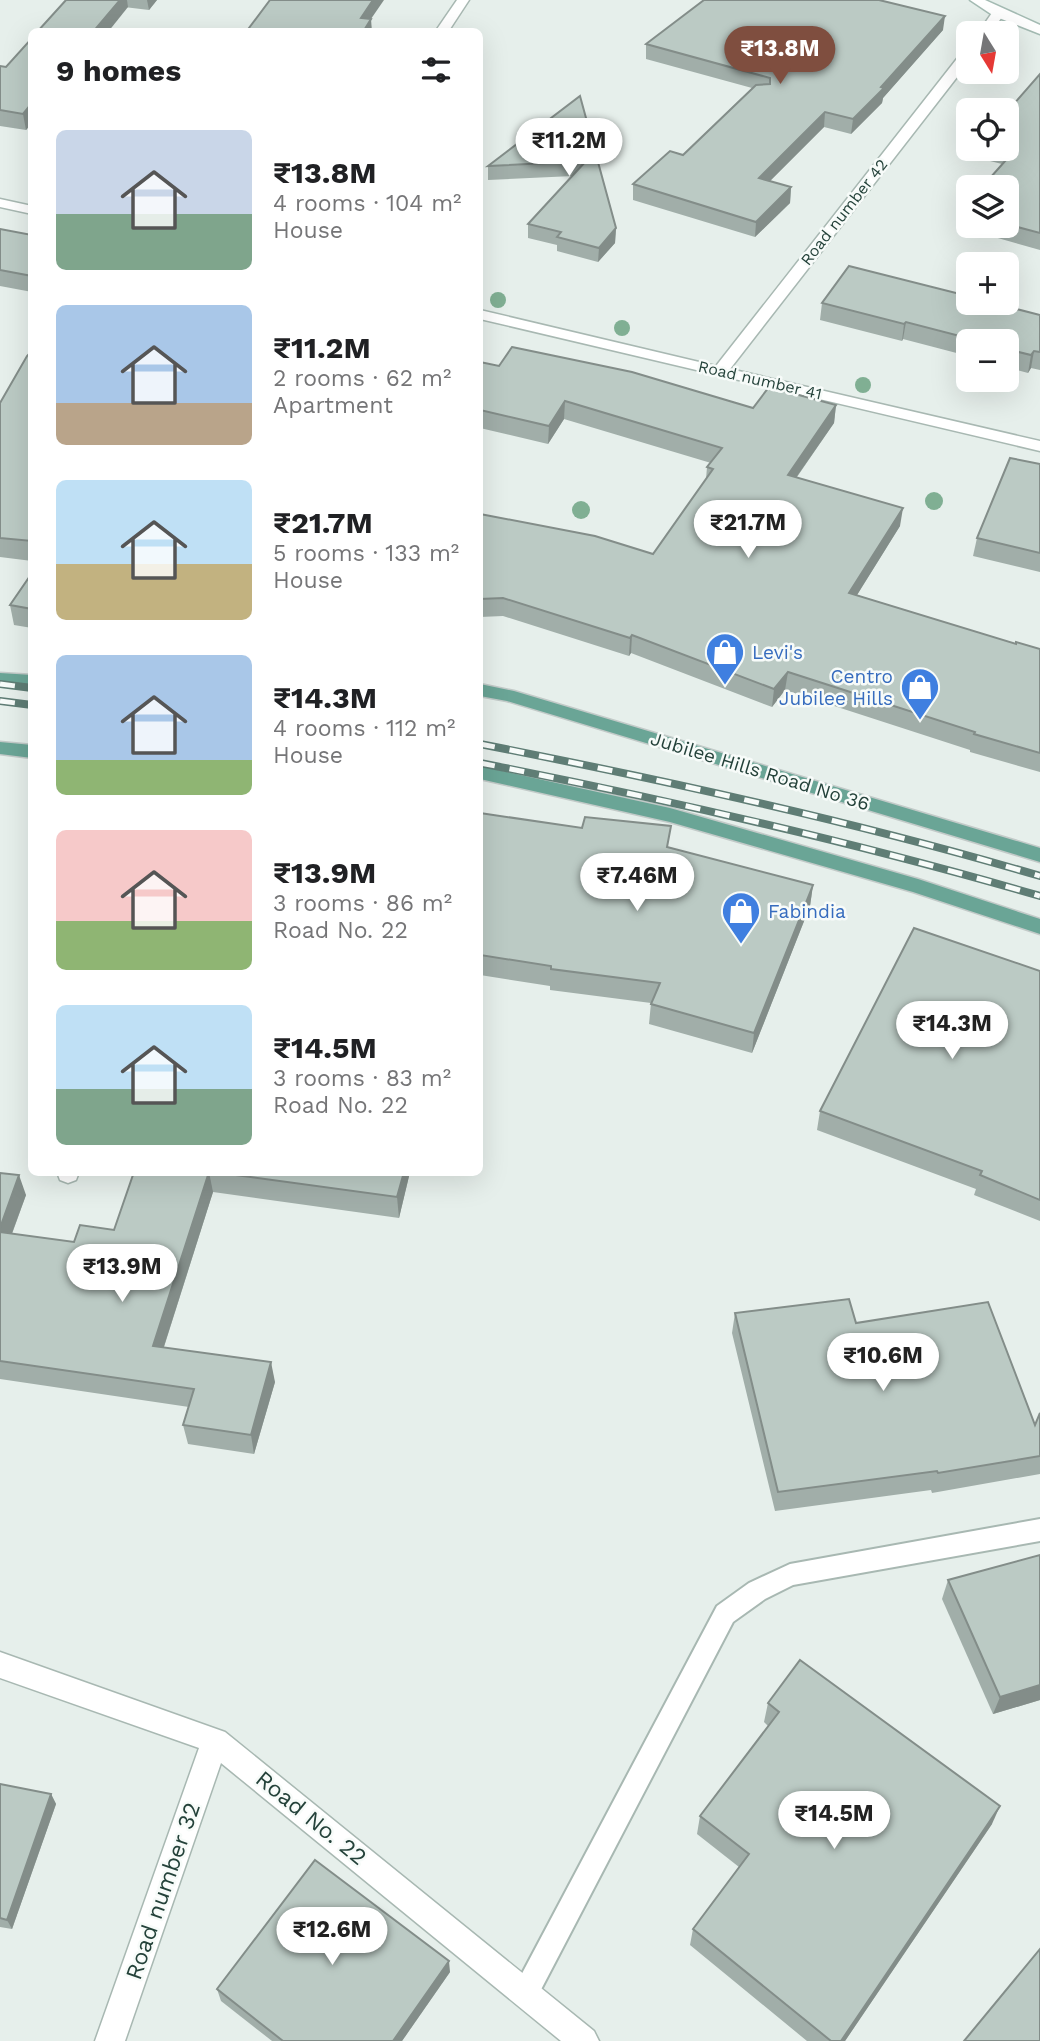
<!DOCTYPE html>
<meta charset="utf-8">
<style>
body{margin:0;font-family:"Work Sans",sans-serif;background:#f2f2f2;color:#202124;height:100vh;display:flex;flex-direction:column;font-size:26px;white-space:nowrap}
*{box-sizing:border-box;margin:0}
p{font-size:23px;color:#757577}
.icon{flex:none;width:38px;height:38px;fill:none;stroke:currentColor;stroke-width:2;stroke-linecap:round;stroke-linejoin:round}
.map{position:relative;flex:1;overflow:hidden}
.details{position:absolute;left:28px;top:28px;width:455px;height:1148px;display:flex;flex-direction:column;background:#fff;border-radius:10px;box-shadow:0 7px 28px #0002}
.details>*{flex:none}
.needle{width:46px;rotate:169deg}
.controls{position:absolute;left:956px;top:21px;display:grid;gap:14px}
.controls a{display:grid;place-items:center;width:63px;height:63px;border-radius:10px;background:#fff;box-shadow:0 7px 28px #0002;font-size:35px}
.price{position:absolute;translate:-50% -60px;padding:0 16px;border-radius:24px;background:#fff;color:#222;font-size:23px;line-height:46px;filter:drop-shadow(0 2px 4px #0008)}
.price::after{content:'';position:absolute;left:50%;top:42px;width:21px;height:16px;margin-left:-10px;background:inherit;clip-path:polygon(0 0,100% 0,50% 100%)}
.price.on{background:#7f4e3f;color:#fff}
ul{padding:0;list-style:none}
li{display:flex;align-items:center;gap:21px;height:175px;padding:0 28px}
li span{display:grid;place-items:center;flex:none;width:196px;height:140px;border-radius:10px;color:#555}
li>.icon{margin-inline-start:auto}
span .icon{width:84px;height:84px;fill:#fffc;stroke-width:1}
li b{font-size:30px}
h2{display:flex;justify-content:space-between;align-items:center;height:84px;padding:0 28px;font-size:30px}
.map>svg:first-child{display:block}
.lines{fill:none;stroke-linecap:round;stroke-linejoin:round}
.lane-casing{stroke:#a8b8b2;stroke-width:4}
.street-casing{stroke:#a8b8b2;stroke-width:3}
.secondary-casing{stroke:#a4bbb3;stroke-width:3}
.primary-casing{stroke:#c2cac8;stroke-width:3}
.lane{fill:#fff;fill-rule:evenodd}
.street{fill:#fff;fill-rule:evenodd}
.secondary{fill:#fff;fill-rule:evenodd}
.primary{fill:#6aa596;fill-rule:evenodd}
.rail-casing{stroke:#5f7d75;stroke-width:8}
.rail{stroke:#f7fbf9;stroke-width:5;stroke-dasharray:15;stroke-linecap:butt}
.tree{fill:#80af93}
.wall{fill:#a1aea9}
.shaded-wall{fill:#838d89}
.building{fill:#bbcac4;stroke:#838d89;stroke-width:2}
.labels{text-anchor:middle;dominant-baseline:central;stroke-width:5;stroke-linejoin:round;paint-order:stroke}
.far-street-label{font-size:16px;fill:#24423a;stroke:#f7fbf9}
.shop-label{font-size:19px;fill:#366cbe;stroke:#f7fbf9;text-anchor:start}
.street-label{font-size:19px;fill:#24423a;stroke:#f7fbf9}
.near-street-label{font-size:23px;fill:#24423a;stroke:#f7fbf9}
</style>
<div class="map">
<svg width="1040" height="2041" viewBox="0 0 1040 2041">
<rect width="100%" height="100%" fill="#e6efeb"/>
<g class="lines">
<g class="lane-casing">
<polygon id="lane" points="1040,1519 1040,1541 793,1585 765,1599 733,1622 535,2001 526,2005 517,2001 513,1992 517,1983 717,1606 749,1583 790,1564"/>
</g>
<g class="street-casing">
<g id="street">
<polygon points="457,0 469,0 448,32 435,32"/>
<polygon points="999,9 1005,13 990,33 978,33 994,10"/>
<polygon points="968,50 968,63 730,369 1040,441 1040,451 480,319 480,310 716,366 963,51"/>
<polygon points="0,199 32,206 32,214 0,207"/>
<polygon points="57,1172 79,1172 76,1180 68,1183 60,1180"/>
<polygon points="0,1652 225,1732 594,2031 599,2041 561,2041 221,1763 125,2041 95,2041 199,1748 0,1678"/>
</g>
</g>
<g class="secondary-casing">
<polygon id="secondary" points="970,0 985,0 1040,25 1040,34 994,16"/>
</g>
<g class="primary-casing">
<g id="primary">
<polygon points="0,673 32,675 32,687 0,685"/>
<polygon points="480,684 514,691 1040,848 1040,862 507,701 480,696"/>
<polygon points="0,742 32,745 32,758 0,754"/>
<polygon points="480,766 670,808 918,879 1040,919 1040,934 913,892 670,822 480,779"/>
</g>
</g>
<use href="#lane" class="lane"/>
<use href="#street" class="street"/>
<use href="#secondary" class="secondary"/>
<use href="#primary" class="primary"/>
<g class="rail-casing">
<g id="rail">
<polyline points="0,684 32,688"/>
<polyline points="0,701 32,705"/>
<path d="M480,744C669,781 856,822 1040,876"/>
<path d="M480,763C669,800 855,842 1040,896"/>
</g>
</g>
<use href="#rail" class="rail"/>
</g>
<g class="tree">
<circle cx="498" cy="300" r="8"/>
<circle cx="622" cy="328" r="8"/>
<circle cx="863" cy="385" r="8"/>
<circle cx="934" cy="501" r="9"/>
<circle cx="581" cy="510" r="9"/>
</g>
<g class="wall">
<polygon points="66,0 157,0 149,10"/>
<polygon points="943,30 883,98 882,103 851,134 824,127 770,181 791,187 790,203 755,237 633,200 633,184 683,155 752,88 646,59 646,44"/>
<polygon points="32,38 32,123 26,130 0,126 0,66 6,67"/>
<polygon points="1040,74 1040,250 959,227 962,211 968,204 968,226 1006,226 1006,187 1002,164 978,158 980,149 1006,149"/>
<polygon points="580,96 616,228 615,243 598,262 557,251 557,245 528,238 528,224 573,176 488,180 488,166"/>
<polygon points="0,229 32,235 32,292 0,286"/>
<polygon points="822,303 1040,315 1040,370 1031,368 1028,373 1006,367 1006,341 968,341 968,356 903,339 902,341 820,320"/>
<polygon points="32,351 32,561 0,557 0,403"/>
<polygon points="480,362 499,366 753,408 836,405 834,423 797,477 900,526 857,595 1016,644 1040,649 1040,772 970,752 970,750 785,690 772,707 631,653 629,656 503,616 480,617 480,514 653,554 706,479 707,467 711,463 564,419 548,444 480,428"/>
<polygon points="1040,464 1040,572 973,556 977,538"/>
<polygon points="32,573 32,628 14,625 10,605"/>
<polygon points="480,813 669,848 813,885 810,906 752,1053 649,1024 651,1003 550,990 550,986 480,975"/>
<polygon points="1040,971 1040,1221 974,1195 976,1189 817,1130 820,1111"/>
<polygon points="134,1172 410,1172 399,1218 213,1192 164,1347 275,1382 254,1454 188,1444 183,1425 189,1407 0,1379 0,1173 26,1195 12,1234 74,1242 114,1230"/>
<polygon points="735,1313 856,1323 1035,1425 1040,1413 1040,1474 932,1493 931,1490 775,1511 732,1333"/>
<polygon points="1040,1555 1040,1700 993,1714 942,1599 948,1580"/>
<polygon points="768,1703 992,1824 845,2041 807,2041 690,1945 693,1929 739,1867 697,1834 700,1816 768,1726 764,1722"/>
<polygon points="0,1784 51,1794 56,1804 12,1929 0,1927"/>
<polygon points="450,1972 402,2041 272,2041 221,2001 217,1989"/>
</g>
<g class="shaded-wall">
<polygon points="120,0 127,0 128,7 108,32 93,32"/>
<polygon points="147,0 157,0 149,10"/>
<polygon points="373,0 384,0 362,32 361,18"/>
<polygon points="945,16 943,30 883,98 882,103 851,134 853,119"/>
<polygon points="371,19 372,32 363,32"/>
<polygon points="32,103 32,123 26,130 23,114"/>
<polygon points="825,112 824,127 758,193 759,178"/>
<polygon points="791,187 790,203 755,237 756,222"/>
<polygon points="616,228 615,243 598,262 599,248"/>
<polygon points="906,322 903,339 902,341 904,324"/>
<polygon points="1034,351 1031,368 1028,373 1031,355"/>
<polygon points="565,401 564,419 548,444 549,426"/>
<polygon points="836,405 834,423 786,492 788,475"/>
<polygon points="903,508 900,526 847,611 849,593"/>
<polygon points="632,635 631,653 629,656 630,638"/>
<polygon points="788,672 785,690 772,707 774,689"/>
<polygon points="813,885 810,906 752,1053 754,1033"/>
<polygon points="209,1172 213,1192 158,1365 153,1346"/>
<polygon points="404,1172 410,1172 399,1218 397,1197"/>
<polygon points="19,1175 26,1195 5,1252 0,1235 0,1228"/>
<polygon points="271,1362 275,1382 254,1454 251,1435"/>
<polygon points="1040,1685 1040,1700 993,1714 1000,1697"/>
<polygon points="51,1794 56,1804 12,1929 7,1920"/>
<polygon points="1000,1806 992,1824 845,2041 841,2041"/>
<polygon points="449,1961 450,1972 402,2041 393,2041"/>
</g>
<g class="building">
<polygon points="66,0 120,0 93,32 37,32"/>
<polygon points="270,0 373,0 361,18 371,19 363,32 246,32"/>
<polygon points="704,0 879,0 945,16 881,87 884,88 853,119 825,112 759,178 791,187 756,222 633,184 670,151 683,155 756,85 770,84 770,78 646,44"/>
<polygon points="32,38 32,103 23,114 0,110 0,66 6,67"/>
<polygon points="1040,74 1040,233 1006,224 1006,187 982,187 1014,151 1005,149 1006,149 1006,113"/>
<polygon points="580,96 616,228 599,248 557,237 561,232 528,224 586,161 488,166"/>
<polygon points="968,204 968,213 962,211"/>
<polygon points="0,229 32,235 32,276 0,270"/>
<polygon points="849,266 968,296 968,303 993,303 1040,315 1040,352 1034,351 1031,355 1006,349 1006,341 979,341 906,322 904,324 822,303"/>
<polygon points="512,347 632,372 753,408 769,387 836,405 788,475 903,508 849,593 1016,644 1016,642 1040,649 1040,753 974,734 975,732 788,672 774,689 632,635 630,638 503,598 480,599 480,514 595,536 653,554 713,469 707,467 722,448 565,401 549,426 480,410 480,362 499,366"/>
<polygon points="32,351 32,541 0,538 0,403 27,356"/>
<polygon points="1010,458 1040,464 1040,553 977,538"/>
<polygon points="32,573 32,609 10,605"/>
<polygon points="480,813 582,828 585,817 671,826 667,847 813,885 754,1033 651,1004 660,983 551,969 551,966 480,955"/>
<polygon points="914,928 1040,971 1040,1200 980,1175 982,1171 820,1111"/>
<polygon points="134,1172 209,1172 153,1346 271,1362 251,1435 183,1425 194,1389 0,1361 0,1232 74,1242 80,1225 114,1230"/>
<polygon points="213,1172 404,1172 397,1197"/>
<polygon points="0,1173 19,1175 0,1228"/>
<polygon points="849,1299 856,1323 988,1302 1035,1425 1040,1413 1040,1456 938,1473 937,1471 778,1492 735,1313"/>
<polygon points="1040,1555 1040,1685 1000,1697 948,1580"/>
<polygon points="800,1660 1000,1806 841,2041 831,2041 693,1929 749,1854 700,1816 779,1712 768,1703"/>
<polygon points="0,1784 51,1794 7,1920 0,1918"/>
<polygon points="315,1860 449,1961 393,2041 283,2041 217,1989"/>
<polygon points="1040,1949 1040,2041 964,2041"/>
</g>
<defs>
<g id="shop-pin" transform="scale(2.0125)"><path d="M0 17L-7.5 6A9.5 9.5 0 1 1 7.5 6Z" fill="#3f7fe0" stroke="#f7fbf9"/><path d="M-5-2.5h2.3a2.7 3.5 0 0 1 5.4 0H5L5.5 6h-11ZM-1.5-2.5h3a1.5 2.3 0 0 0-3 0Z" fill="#fff"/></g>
</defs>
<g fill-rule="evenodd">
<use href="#shop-pin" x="725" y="652"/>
<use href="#shop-pin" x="920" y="687"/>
<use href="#shop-pin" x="741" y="911"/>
</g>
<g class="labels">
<g class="far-street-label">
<text transform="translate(844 212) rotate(-52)">Road number 42</text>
<text transform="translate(760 380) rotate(13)">Road number 41</text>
</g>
<g class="shop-label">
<text x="752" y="652">Levi's</text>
<text x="893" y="676" text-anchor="end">Centro<tspan x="893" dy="22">Jubilee Hills</tspan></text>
<text x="768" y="911">Fabindia</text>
</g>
<g class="street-label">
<text transform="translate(760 771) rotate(17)">Jubilee Hills Road No 36</text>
</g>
<g class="near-street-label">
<text transform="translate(311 1818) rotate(39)">Road No. 22</text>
<text transform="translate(163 1891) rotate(-71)">Road number 32</text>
</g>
</g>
</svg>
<div class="controls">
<a><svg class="needle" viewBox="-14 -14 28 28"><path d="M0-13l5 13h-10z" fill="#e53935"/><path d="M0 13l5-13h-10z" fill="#757577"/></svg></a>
<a><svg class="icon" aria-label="locate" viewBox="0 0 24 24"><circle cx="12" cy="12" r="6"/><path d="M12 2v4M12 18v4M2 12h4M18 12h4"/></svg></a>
<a><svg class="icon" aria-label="layers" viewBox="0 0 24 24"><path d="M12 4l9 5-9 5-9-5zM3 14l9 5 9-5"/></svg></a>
<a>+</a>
<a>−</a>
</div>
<b class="price on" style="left:780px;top:86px">₹13.8M</b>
<b class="price" style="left:569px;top:178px">₹11.2M</b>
<b class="price" style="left:748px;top:560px">₹21.7M</b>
<b class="price" style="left:637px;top:913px">₹7.46M</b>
<b class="price" style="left:952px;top:1061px">₹14.3M</b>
<b class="price" style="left:122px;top:1304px">₹13.9M</b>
<b class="price" style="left:883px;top:1393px">₹10.6M</b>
<b class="price" style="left:834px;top:1851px">₹14.5M</b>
<b class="price" style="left:332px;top:1967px">₹12.6M</b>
<section class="details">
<h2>9 homes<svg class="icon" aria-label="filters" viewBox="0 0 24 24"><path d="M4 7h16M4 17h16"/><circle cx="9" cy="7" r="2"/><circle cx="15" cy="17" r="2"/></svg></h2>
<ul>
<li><span style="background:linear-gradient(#c9d6e8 60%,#7fa58c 0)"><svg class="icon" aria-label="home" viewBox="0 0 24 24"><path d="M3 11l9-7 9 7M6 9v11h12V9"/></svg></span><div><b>₹13.8M</b><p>4 rooms · 104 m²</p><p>House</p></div></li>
<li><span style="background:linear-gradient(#a9c7e8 70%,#b9a48a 0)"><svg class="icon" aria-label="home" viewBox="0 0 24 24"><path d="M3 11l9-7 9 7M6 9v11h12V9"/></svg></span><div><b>₹11.2M</b><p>2 rooms · 62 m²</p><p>Apartment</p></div></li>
<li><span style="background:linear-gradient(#bfe0f5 60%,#c2b280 0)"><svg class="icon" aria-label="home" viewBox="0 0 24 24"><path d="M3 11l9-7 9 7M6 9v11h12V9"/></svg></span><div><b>₹21.7M</b><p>5 rooms · 133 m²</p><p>House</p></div></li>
<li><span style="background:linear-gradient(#a9c7e8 75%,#8fb573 0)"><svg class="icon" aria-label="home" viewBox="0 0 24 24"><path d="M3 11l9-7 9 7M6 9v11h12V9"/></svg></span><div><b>₹14.3M</b><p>4 rooms · 112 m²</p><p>House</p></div></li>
<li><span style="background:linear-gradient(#f6c9c9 65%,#8fb573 0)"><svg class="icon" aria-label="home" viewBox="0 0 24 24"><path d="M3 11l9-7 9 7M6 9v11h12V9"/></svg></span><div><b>₹13.9M</b><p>3 rooms · 86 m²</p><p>Road No. 22</p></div></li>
<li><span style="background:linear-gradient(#bfe0f5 60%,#7fa58c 0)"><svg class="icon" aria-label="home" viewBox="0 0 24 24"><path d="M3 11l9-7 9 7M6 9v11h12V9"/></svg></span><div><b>₹14.5M</b><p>3 rooms · 83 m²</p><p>Road No. 22</p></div></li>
</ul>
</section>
</div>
